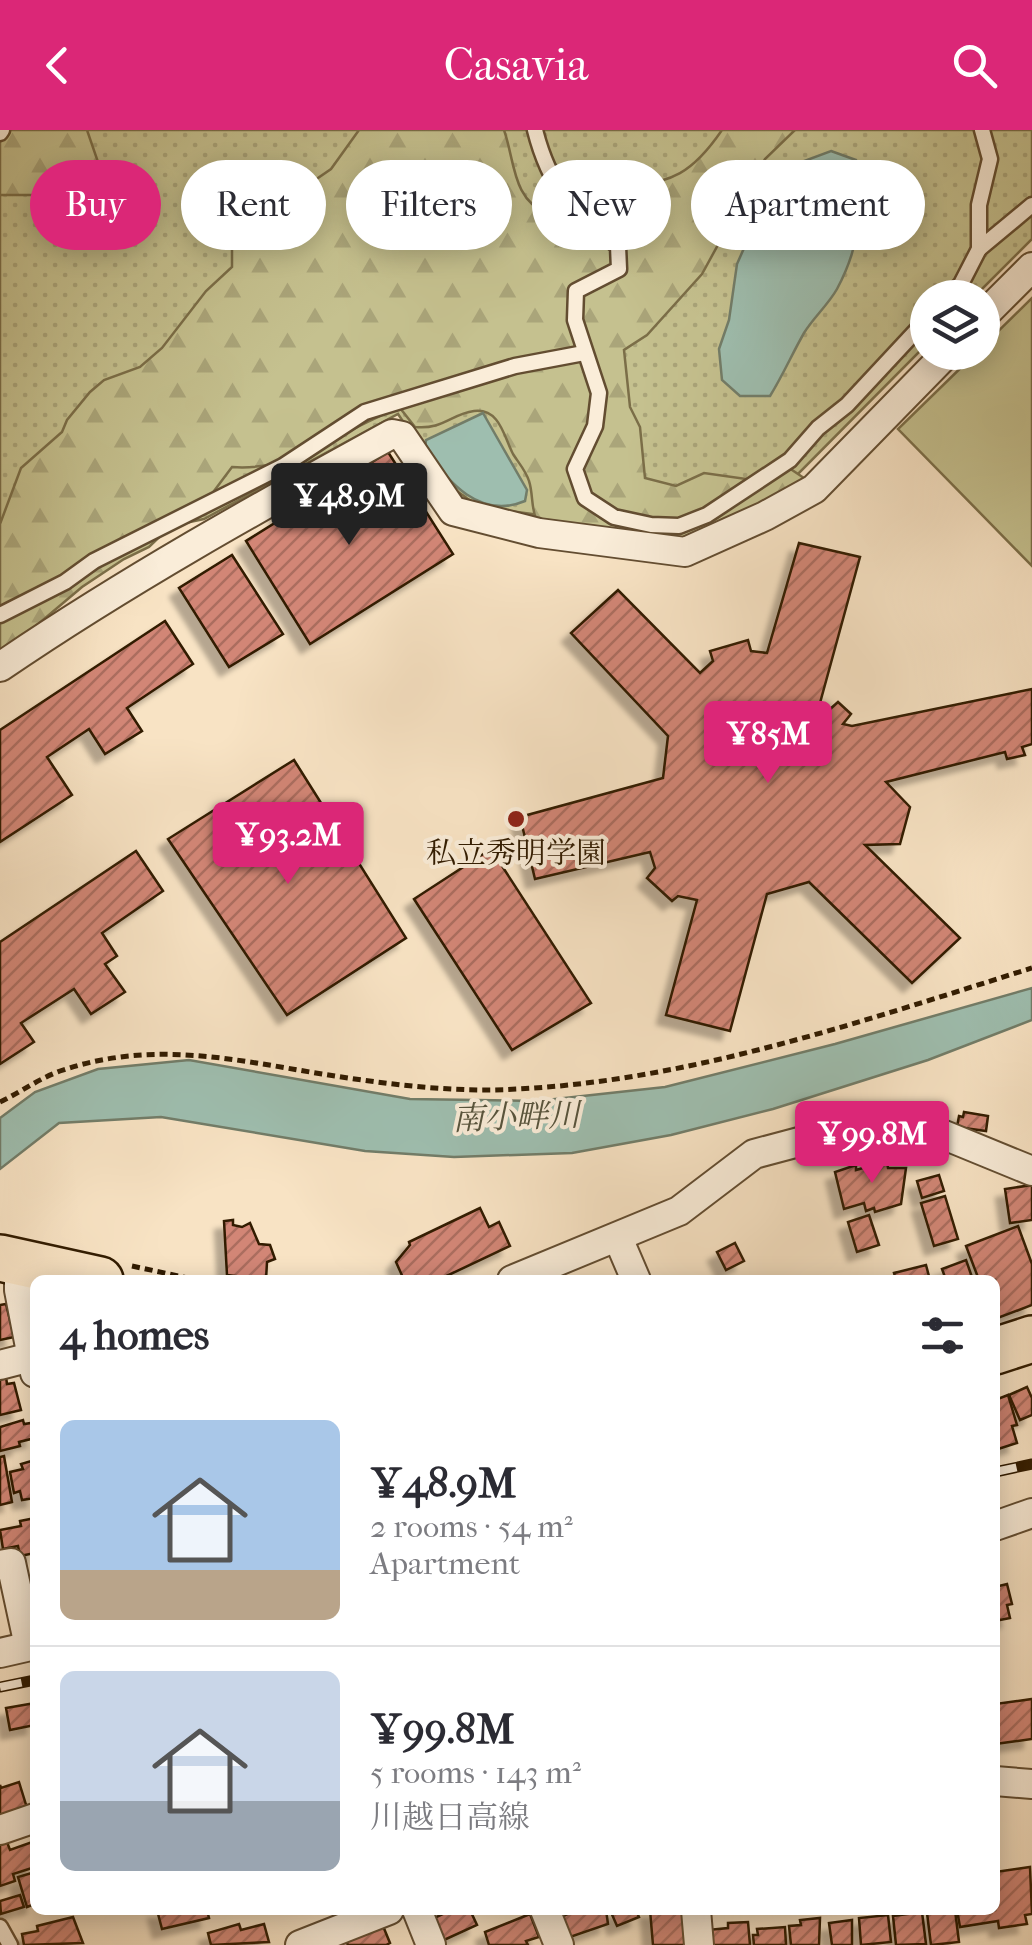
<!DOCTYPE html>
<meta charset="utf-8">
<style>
body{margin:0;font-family:"IM FELL French Canon","Noto Serif JP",serif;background:#f2f2f3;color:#2b2b33;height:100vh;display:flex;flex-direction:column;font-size:38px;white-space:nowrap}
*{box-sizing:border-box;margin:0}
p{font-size:32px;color:#7c7c81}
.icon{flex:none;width:55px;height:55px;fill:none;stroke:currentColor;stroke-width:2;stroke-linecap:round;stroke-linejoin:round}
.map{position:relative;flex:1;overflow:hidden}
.drawer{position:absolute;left:30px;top:1145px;width:970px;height:640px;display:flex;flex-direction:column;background:#fff;border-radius:15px;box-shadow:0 5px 25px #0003}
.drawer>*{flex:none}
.banner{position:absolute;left:30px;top:30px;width:972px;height:90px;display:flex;gap:20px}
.controls{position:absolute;left:910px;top:150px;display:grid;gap:20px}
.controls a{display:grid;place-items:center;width:90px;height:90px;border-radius:50%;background:#fff;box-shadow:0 5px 25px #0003;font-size:50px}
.price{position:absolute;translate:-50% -85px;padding:0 22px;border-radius:10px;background:#db2777;color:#fff;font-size:32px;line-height:65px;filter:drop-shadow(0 2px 5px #0008)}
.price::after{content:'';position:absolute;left:50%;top:60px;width:30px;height:22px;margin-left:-15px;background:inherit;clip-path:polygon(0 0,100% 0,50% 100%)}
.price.selected{background:#222;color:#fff}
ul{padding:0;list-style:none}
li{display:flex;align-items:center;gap:30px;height:250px;padding:0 30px}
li+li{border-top:2px solid #e1e1e2}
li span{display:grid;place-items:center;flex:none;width:280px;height:200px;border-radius:15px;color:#555}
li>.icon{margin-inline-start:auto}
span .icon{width:120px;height:120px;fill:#fffc;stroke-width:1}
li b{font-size:42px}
h2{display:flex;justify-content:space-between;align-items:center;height:120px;padding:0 30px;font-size:42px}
.tag{padding:0 35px;border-radius:45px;background:#fff;box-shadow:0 5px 25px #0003;font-size:35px;line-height:90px}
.tag.selected{background:#db2777;color:#fff}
header{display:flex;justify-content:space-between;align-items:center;height:130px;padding:0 30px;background:#db2777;color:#fff;font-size:45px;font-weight:600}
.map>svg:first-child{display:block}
.grass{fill:url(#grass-dots);stroke:#7b6e48;stroke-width:2.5}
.forest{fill:url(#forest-firs);stroke:#7b6e48;stroke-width:2.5}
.park{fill:#c5c18f;stroke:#7b6e48;stroke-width:2.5}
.water{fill:#9ebeaf;stroke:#727d69;stroke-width:2.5}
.building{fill:url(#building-hatch);stroke:#311b00;stroke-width:2.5;filter:url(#shadow)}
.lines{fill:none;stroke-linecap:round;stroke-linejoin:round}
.service-casing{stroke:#634d31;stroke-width:19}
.minor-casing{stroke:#634d31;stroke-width:32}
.primary-casing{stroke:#311b00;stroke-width:50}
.path{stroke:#311b00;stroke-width:5;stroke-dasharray:8 5;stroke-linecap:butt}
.service{stroke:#faedd9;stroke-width:14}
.minor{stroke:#faedd9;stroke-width:28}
.primary{stroke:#f8e3c4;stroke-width:45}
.rail-casing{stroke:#311b00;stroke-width:11}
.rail{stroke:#faedd9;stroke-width:8;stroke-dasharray:22;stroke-linecap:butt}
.poi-dot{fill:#8f2418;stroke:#faedd9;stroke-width:4}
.labels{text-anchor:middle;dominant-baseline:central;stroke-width:8;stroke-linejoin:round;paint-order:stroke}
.poi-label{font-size:30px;fill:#311b00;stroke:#faedd9}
.water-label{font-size:32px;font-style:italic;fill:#57543d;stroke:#faedd9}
</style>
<header><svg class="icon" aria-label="back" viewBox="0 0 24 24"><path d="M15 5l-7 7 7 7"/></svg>Casavia<svg class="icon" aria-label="search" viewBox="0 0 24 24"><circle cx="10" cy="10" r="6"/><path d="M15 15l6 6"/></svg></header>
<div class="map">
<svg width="1032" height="1815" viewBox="0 0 1032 1815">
<defs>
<pattern id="grass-dots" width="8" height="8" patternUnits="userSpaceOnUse" patternTransform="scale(2.5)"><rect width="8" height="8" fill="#c5c18f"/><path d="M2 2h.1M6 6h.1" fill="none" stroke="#aaa57a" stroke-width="1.8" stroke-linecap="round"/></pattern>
<pattern id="forest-firs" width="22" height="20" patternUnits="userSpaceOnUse" patternTransform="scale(2.5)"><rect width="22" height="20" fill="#c5c18f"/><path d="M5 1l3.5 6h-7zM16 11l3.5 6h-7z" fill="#aaa57a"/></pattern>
<pattern id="building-hatch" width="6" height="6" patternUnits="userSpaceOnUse" patternTransform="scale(2.5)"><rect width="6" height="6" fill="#d28676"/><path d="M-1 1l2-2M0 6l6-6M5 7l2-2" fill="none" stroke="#ab6d5e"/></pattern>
<filter id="shadow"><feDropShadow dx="-9" dy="9" stdDeviation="2.5" flood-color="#0004"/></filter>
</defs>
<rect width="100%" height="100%" fill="#f8e3c4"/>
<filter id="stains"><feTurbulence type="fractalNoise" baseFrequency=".002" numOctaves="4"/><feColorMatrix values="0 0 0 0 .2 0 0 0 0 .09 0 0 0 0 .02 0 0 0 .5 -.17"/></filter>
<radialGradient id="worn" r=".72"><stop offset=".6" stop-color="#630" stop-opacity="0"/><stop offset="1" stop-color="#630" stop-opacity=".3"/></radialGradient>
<polygon class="grass" points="0,0 1032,0 1032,109 974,167 928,168 927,214 797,345 682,404 479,377 443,351 398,284 204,389 161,398 0,515"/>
<g class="forest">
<path d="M0,0H87L98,32C75,43 52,47 34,65H0Z"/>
<path d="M359,0H504C515,31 512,70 548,84C562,78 577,71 592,66C657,47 679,63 722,0H795L765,29L702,144L647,205L624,220L630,277L640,297L645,348L676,356L704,343L760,351L789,338L804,348L794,364L685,416L536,389C531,376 533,363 529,351C526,341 518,332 513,324C504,307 500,278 474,281C451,284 443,300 415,297L400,278C341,298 299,342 232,337L208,369L179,388L149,417L124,429L82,457L24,506L0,521V394L21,338L62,302L67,290L90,262L104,250L140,237L162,218L206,161L232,137V108L258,81L283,72L331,39Z"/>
</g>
<polygon class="park" points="1032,168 1032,436 898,299 976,223 982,222 983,216"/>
<g class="water">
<path d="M831,21L856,30C867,72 858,120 837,159C828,175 813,188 804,203C792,224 783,245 770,266H740L722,250L719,219L729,190L737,134L764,73L796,34Z"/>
<path d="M483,283L527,360L525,371C480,390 448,352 425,319L426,310Z"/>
<polygon points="1032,858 1032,890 928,930 773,979 671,1005 572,1023 454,1027 365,1021 161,987 59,993 0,1039 0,988 35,962 98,939 189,930 410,969 537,971 665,957 835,914"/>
</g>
<g class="building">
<polygon points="388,322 453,424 310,514 246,411"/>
<polygon points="799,413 860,427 820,573 829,580 838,572 851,584 843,594 852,596 1032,559 1032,614 1022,617 1025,625 1007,629 1005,622 886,652 910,677 900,714 865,715 960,808 912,853 809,752 767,764 730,901 666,885 697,770 678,766 672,771 647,748 655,738 650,722 535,749 520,687 663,648 668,606 571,503 618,460 700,543 713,531 710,521 748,510 751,521 767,523"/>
<polygon points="232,425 283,504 229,537 179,458"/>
<polygon points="165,491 193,534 127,578 142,601 105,624 89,599 47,627 72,665 0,712 0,600"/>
<polygon points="294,630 406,808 287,885 168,709"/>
<polygon points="491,719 591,873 512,920 414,769"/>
<polygon points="136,721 163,761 102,803 117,826 105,834 125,862 91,884 74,859 21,893 34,912 0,934 0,812"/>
<polygon points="964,982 988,986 986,1001 957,997 959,986 963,987"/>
<polygon points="887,1031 888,1038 906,1038 901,1074 875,1082 874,1078 866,1081 864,1073 844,1079 835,1042 856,1035 856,1040"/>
<polygon points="939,1045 944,1061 922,1068 917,1051"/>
<polygon points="1032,1055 1032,1090 1010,1093 1005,1059"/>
<polygon points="945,1066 958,1109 934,1116 921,1073"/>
<polygon points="480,1078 489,1097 499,1092 510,1116 438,1150 404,1150 396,1132 410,1115 409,1112"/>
<polygon points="869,1085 879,1115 857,1122 848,1092"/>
<polygon points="233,1090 233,1095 242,1097 250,1093 259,1114 270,1115 275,1129 267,1132 266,1150 227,1145 224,1091"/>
<polygon points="1018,1096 1032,1134 1032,1175 995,1189 995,1150 979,1150 966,1116"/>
<polygon points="735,1113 744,1131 726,1140 717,1122"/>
<polygon points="966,1130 973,1150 946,1150 942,1139"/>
<polygon points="926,1135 930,1150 896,1150 894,1143"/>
<polygon points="6,1174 14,1207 0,1210 0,1175"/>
<polygon points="6,1247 7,1254 14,1253 21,1280 0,1285 0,1249"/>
<polygon points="1027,1257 1032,1268 1032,1285 1020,1290 1009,1265"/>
<polygon points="1008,1265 1017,1295 1012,1296 1017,1313 995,1320 995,1270"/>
<polygon points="23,1290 24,1294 31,1293 35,1308 19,1312 20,1316 0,1321 0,1297"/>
<polygon points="4,1326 12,1372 0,1375 0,1327"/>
<polygon points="35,1330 35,1368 22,1370 20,1361 14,1363 10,1342 23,1339 21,1334"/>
<polygon points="35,1388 35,1423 20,1426 18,1416 3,1419 0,1400 21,1396 20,1391"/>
<polygon points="995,1445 999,1456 1007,1454 1012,1474 1007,1475 1010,1488 995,1491"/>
<polygon points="1032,1569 1032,1609 995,1614 995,1574"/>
<polygon points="35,1573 35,1595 10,1600 6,1578"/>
<polygon points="19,1652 27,1678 0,1686 0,1655 1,1658"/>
<polygon points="35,1711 35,1737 13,1744 15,1751 0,1756 0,1715 7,1712 10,1720"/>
<polygon points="1030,1737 1032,1784 1025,1785 1027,1794 999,1798 998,1791 960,1797 957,1780 995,1780 995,1742"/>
<polygon points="35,1742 35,1774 27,1777 18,1747"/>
<polygon points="20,1765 24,1777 1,1784 0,1771"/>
<polygon points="157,1780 207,1780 209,1788 162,1799"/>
<polygon points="470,1780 477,1795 444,1810 442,1804 437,1806 430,1790 451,1780"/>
<polygon points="576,1780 606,1780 608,1794 570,1807 561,1787"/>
<polygon points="610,1780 636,1780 639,1787 617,1796"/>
<polygon points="650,1780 684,1780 687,1812 683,1815 653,1815"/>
<polygon points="955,1780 959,1812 931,1815 927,1783"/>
<polygon points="922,1782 926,1814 896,1815 893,1786"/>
<polygon points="530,1784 539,1807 526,1811 528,1815 489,1815 485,1802"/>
<polygon points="888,1785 891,1812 861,1815 859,1788"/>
<polygon points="73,1787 83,1813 24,1815 22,1804 38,1801 37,1796"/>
<polygon points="820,1788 819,1815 791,1815 789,1796 801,1795 800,1790"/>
<polygon points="852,1790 852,1815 832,1815 829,1793"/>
<polygon points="748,1792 750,1815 709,1815 707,1800 728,1798 728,1793"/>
<polygon points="239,1794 241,1800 264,1794 269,1812 211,1815 208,1803"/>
<polygon points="383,1796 390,1813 386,1815 348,1815 344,1807"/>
<polygon points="785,1797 786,1815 754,1815 753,1805 758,1805 757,1799"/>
</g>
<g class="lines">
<g class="service-casing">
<g id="service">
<path d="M535,0C549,55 572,83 618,116L619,139L576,161L575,190L599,263L595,296L575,339L585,368L614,387L651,395L679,396L707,385L790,330L818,298L847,275L928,188"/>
<polyline points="0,3 2,0"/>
<polyline points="979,119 1032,75"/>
<polyline points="948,168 961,154 979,119 979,75 990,29 982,0"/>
<polyline points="0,485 65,452 94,431 283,336 365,282 515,236 584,223"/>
<polyline points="0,1797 10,1815"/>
</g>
</g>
<g class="minor-casing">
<g id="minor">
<polyline points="982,187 1032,137"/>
<path d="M0,537C126,451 259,377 392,304L402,306L453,381L539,403L685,422L765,386L814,359L948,222"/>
<polyline points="618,1108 636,1150"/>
<polyline points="19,1133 19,1160 35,1243"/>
<polyline points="512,1150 679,1081 754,1024 889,988 927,998 1032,1041"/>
<polyline points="0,1235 31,1227"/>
<polyline points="995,1396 1032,1383"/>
<polyline points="0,1435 11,1433 29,1516"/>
<polyline points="0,1523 35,1515"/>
<polyline points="995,1651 1032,1654"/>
<polyline points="0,1700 35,1688"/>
<polyline points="417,1780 431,1815"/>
<polyline points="545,1780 559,1815"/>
<polyline points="696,1780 699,1815"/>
<polyline points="300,1815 389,1780"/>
</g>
</g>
<g class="primary-casing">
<g id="primary">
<polyline points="0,1128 100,1150"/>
<polyline points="995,1221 1032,1209"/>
</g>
</g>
<g class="path">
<path d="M0,972C21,962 38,949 60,941C151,910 231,929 322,944C386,954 452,963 518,959C694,950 865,890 1032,838"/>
<polyline points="132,1136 197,1150"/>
</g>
<use href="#service" class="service"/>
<use href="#minor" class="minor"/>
<use href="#primary" class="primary"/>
<g class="rail-casing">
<g id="rail">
<polyline points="995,1342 1032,1334"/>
<polyline points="0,1557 35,1550"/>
</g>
</g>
<use href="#rail" class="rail"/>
</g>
<circle class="poi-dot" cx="516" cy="689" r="10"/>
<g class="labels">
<g class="poi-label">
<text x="516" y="723">私立秀明学園</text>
</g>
<g class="water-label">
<text transform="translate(516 987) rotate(-2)">南小畔川</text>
</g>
</g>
<rect width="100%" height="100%" filter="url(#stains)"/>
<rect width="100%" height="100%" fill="url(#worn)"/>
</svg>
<div class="controls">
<a><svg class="icon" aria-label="layers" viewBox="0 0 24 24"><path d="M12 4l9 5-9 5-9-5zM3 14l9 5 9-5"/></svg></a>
</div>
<b class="price selected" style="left:349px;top:418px">¥48.9M</b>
<b class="price" style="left:768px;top:656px">¥85M</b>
<b class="price" style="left:288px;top:757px">¥93.2M</b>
<b class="price" style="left:872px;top:1056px">¥99.8M</b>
<div class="banner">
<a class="tag selected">Buy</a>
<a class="tag">Rent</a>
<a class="tag">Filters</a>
<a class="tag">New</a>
<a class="tag">Apartment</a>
</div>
<section class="drawer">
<h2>4 homes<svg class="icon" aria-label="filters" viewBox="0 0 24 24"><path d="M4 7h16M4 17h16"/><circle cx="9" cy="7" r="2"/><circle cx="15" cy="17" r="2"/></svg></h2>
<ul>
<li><span style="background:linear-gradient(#a9c7e8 75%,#b9a48a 0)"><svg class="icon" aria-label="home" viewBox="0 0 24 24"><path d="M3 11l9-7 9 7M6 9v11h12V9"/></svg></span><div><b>¥48.9M</b><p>2 rooms · 54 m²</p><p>Apartment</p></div></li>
<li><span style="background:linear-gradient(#c9d6e8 65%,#9aa5b1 0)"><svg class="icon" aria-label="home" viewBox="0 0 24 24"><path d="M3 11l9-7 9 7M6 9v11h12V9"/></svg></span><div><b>¥99.8M</b><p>5 rooms · 143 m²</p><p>川越日高線</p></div></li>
</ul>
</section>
</div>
